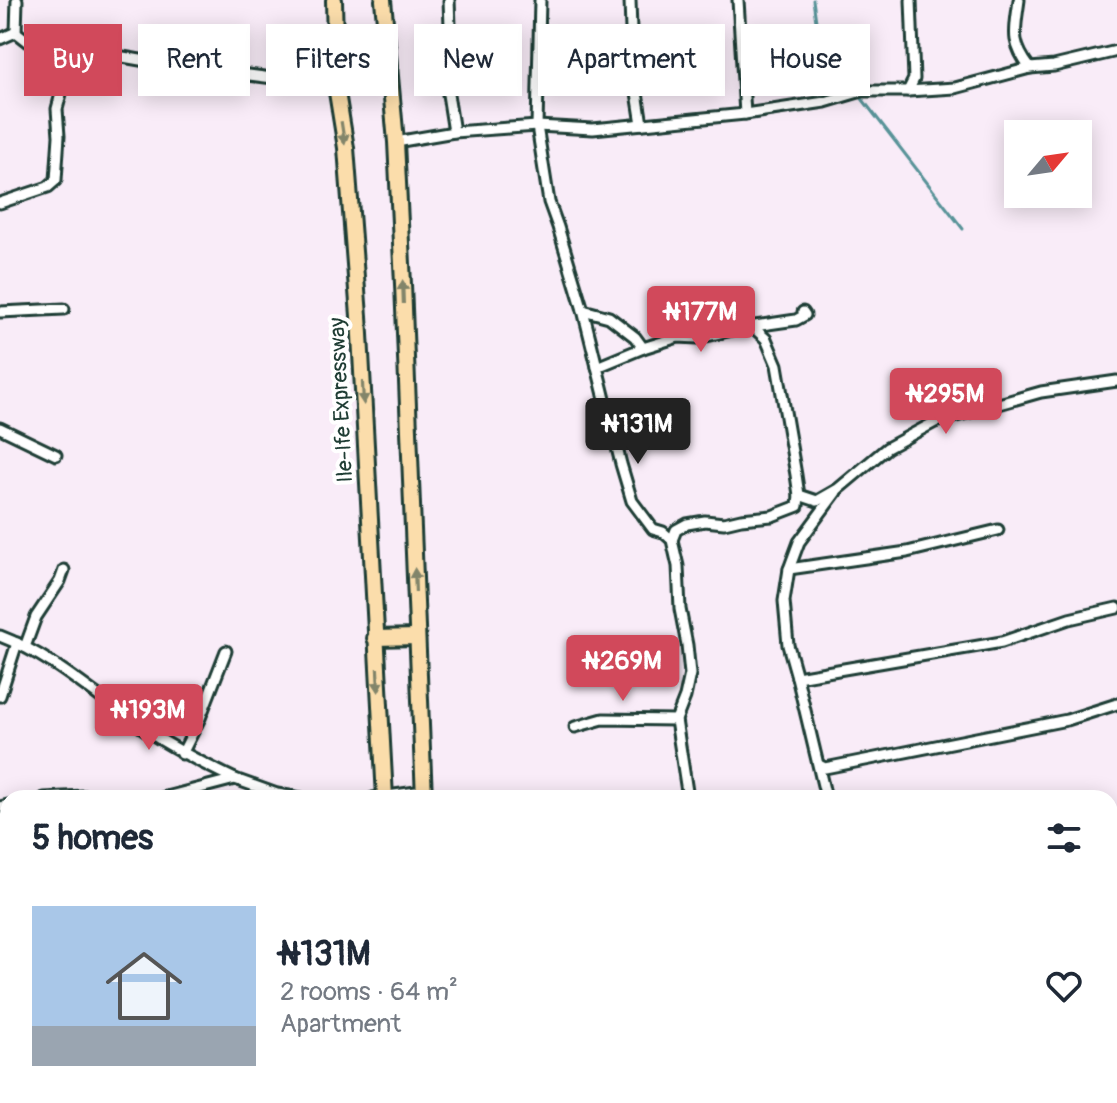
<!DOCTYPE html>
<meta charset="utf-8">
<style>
body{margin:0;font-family:Pangolin,sans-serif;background:#f6f6f7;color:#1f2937;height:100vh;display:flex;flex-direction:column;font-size:30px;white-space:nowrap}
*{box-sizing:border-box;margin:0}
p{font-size:26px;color:#747a83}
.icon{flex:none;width:44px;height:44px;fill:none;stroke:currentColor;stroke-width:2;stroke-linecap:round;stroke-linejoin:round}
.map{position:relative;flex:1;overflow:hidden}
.sheet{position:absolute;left:0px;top:790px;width:1118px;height:314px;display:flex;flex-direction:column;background:#fff;border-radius:24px 24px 0 0;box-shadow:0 4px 20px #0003}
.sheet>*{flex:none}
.top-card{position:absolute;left:24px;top:24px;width:1070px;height:72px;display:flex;gap:16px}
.needle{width:52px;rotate:61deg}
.fabs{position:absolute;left:1004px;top:120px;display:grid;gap:16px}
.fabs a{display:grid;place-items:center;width:88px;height:88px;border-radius:0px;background:#fff;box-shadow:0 4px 20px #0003;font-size:40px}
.price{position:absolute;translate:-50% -68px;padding:0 18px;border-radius:8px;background:#d1495b;color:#fff;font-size:26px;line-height:52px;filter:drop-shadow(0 2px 4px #0008)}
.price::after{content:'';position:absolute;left:50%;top:48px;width:24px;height:18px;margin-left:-12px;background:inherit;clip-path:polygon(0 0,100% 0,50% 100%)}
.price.selected{background:#222;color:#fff}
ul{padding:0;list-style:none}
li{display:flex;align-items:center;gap:24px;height:200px;padding:0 32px}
li span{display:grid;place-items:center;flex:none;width:224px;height:160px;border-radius:0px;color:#555}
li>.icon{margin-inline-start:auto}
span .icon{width:96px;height:96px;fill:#fffc;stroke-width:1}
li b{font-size:34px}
h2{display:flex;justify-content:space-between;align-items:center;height:96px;padding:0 32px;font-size:34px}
.tag{padding:0 28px;border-radius:0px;background:#fff;box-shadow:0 4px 20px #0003;font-size:28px;line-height:72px}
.tag.selected{background:#d1495b;color:#fff}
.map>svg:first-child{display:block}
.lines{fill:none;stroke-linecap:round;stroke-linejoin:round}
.stream{stroke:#589398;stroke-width:3}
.minor-casing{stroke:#1f3d34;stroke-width:15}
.trunk-casing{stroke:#1f3d34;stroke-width:20}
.minor{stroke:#fff;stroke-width:9}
.trunk{stroke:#fbddab;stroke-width:14}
.oneway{fill:#82856a}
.labels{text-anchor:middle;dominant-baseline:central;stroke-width:8;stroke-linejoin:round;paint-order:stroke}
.street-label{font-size:22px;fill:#1f3d34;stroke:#fff}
</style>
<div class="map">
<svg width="1117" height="1103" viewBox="0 0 1117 1103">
<rect width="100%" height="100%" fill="#f9ecf8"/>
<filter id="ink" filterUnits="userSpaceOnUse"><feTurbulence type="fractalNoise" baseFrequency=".0125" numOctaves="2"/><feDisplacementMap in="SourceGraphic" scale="16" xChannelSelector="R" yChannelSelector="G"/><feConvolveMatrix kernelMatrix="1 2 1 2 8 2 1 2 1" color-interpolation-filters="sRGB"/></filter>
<g filter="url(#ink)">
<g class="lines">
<g class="stream">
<polyline points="813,0 819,43 855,90"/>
<polyline points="860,96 963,229"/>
</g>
<g class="minor-casing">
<g id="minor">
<polyline points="449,0 450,26 447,88 454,132"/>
<polyline points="540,0 537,126 549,202 558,227 583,310 621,464 632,501 653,529 663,532 672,540 678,566 680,609 687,645 690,674 685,697 676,720 688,798"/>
<polyline points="630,0 632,61 642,124"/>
<polyline points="738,0 745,114"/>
<path d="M1019,0C1015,31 1010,42 1030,68"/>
<polyline points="16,32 17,0"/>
<polyline points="0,39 16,32 30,43 48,44 169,65 336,86"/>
<polyline points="908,91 914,79 911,0"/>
<polyline points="396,142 454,132 537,126 593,129 745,114 825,102 862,91 908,91 955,88 1030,68 1054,66 1117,51"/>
<polyline points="0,203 48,187 56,180 59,136 57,109 73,48"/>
<polyline points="583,310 609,317 635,337 643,348 597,367"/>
<polyline points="0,312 64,309"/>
<polyline points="643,348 678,337 698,338 741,328 796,320 805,315 803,312"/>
<polyline points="0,428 56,455"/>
<polyline points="799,495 817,501 838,489 887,448 935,422 1041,392 1117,381"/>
<polyline points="672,540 676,530 687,524 705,521 724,523 741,519 772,516 798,506 799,495 796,475 777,365 766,339 754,328"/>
<polyline points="789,569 907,552 998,530"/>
<path d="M0,636C53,656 97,697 144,729C173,748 203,764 235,779"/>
<polyline points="25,647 36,617 60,581 64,570"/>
<polyline points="797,677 1002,642 1069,619 1117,608"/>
<polyline points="0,696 17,643"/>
<polyline points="575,727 603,719 676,720"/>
<polyline points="182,754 200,718 226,651"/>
<polyline points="819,765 825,768 1067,720 1117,704"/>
<polyline points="44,798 84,796 97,798"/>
<polyline points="162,798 235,779 277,794 301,798"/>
<polyline points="373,798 423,791"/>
<polyline points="826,798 797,677 788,645 784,601 789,569 799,542 836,492"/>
<polyline points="0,807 8,805"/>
<polyline points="1110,827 1117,826"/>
<polyline points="0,1028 8,1025"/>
<polyline points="745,1096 747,1103"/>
<polyline points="888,1096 890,1103"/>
<polyline points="987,1096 990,1103"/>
<polyline points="194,1103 195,1096"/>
<polyline points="467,1103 467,1096"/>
<polyline points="998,1103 1025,1096"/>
</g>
</g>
<g class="trunk-casing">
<g id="trunk">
<polyline points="334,0 336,86 346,148 359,316 385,798"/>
<polyline points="383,0 396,142 403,284 424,798"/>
<polyline points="375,638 417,637"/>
<polyline points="395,1096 396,1103"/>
<polyline points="433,1096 434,1103"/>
</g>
</g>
<use href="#minor" class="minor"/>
<use href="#trunk" class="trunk"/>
</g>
<defs><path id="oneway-solid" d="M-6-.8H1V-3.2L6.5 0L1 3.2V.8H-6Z" transform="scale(2)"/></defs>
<g class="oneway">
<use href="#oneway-solid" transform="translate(343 133) rotate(81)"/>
<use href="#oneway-solid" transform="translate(403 292) rotate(-92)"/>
<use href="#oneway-solid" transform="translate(363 393) rotate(87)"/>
<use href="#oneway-solid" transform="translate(415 580) rotate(-92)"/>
<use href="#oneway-solid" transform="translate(378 680) rotate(87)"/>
</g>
</g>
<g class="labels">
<g class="street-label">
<text transform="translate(341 400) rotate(-93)">Ile-Ife Expressway</text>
</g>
</g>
</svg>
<div class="fabs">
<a><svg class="needle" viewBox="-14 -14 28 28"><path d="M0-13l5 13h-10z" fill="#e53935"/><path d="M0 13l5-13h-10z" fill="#747a83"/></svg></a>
</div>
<b class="price" style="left:701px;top:354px">₦177M</b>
<b class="price" style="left:946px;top:436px">₦295M</b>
<b class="price selected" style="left:638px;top:466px">₦131M</b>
<b class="price" style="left:623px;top:703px">₦269M</b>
<b class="price" style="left:149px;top:752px">₦193M</b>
<div class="top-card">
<a class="tag selected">Buy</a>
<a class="tag">Rent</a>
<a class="tag">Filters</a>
<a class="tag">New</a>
<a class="tag">Apartment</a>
<a class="tag">House</a>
</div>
<section class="sheet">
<h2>5 homes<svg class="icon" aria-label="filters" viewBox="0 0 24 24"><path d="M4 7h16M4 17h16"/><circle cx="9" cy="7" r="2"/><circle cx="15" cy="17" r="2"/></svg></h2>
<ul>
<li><span style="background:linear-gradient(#a9c7e8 75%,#9aa5b1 0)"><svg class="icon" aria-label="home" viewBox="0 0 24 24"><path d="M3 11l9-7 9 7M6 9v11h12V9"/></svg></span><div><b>₦131M</b><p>2 rooms · 64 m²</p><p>Apartment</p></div><svg class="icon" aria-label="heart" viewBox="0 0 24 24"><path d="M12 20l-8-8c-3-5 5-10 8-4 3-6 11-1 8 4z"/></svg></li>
</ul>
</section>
</div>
